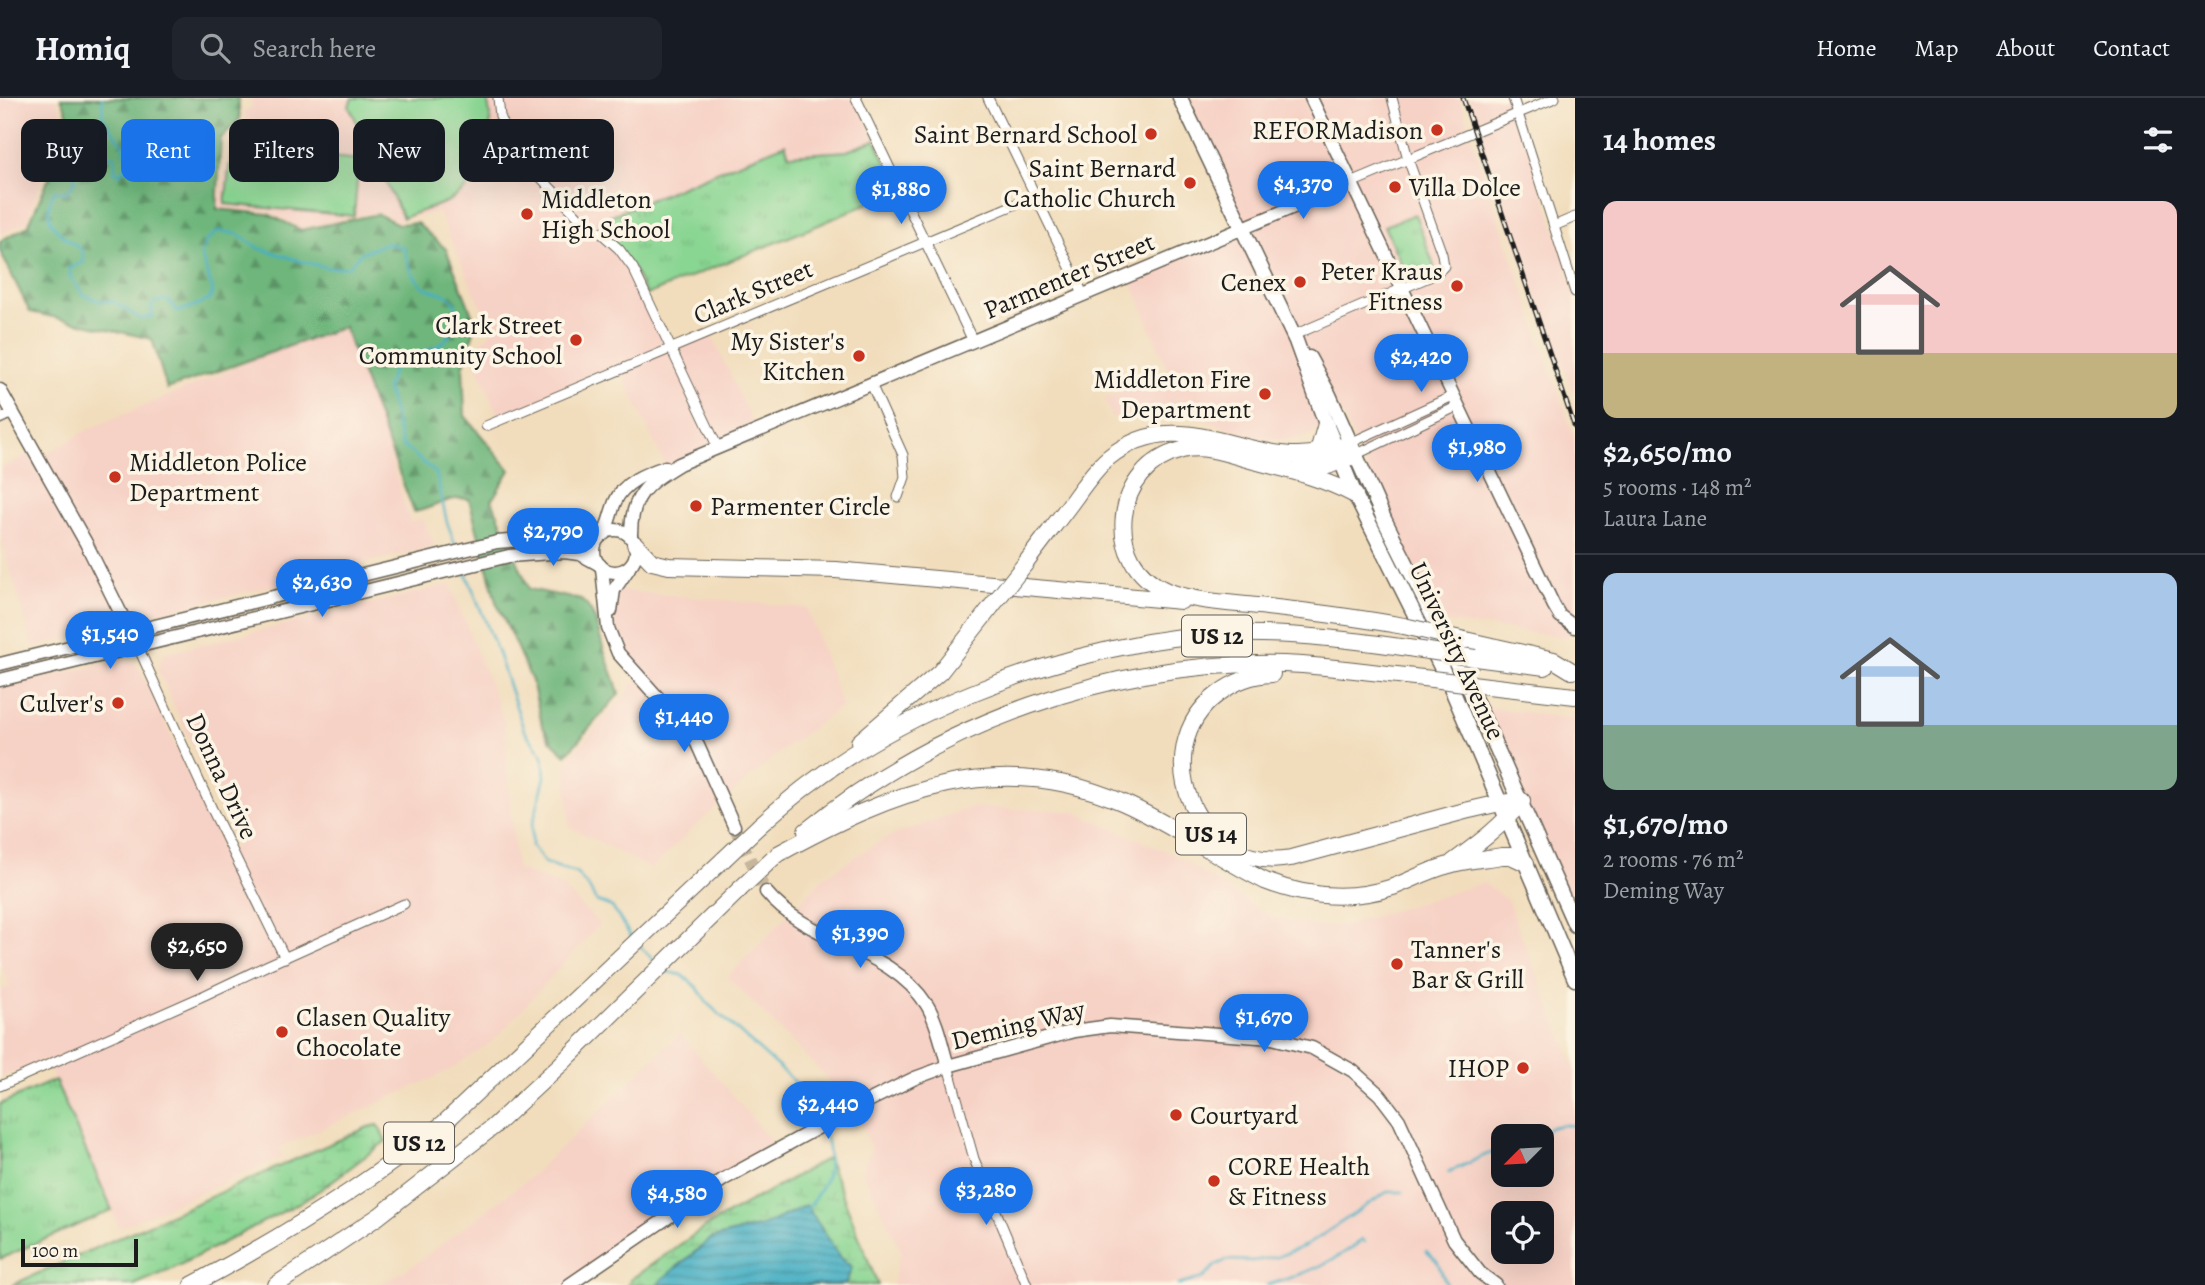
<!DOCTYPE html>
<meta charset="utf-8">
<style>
body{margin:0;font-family:Alegreya,serif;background:#20242c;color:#f1f3f6;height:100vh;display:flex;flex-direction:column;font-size:26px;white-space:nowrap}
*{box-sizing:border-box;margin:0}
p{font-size:23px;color:#9ea1a6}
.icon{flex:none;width:38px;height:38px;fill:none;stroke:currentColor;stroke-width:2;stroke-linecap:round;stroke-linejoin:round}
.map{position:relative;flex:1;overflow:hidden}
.panel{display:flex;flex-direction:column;background:#171b24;width:630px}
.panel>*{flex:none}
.banner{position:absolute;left:21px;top:21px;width:665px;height:63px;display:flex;gap:14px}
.needle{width:46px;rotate:246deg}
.buttons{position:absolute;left:1491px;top:1026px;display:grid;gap:14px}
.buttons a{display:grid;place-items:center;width:63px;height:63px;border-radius:14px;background:#171b24;box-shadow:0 7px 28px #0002;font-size:35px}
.scale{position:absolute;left:21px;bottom:18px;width:117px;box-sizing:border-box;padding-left:7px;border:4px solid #1c1c1c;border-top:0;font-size:19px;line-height:24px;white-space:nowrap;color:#1c1c1c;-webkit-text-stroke:5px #fcf5e5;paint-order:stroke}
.price{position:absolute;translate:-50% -60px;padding:0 16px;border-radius:24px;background:#1a73e8;color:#fff;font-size:23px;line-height:46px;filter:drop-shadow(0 2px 4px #0008)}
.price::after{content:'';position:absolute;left:50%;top:42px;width:21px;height:16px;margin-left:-10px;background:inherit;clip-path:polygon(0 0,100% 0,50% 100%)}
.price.selected{background:#222;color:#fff}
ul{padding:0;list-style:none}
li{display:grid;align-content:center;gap:14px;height:371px;padding:0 28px}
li+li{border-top:2px solid #363941}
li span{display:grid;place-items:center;height:217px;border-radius:14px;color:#555}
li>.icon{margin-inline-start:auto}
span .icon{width:126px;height:126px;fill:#fffc;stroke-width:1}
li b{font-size:30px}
h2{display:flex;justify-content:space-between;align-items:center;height:84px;padding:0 28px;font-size:30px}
.chip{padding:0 24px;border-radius:14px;background:#171b24;box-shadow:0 7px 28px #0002;font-size:24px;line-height:63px}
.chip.selected{background:#1a73e8;color:#fff}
header{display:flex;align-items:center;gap:42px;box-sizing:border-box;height:98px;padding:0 35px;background:#171b24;border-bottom:2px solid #363941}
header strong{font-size:33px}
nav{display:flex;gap:38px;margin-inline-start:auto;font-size:24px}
.search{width:490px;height:63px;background:#20242c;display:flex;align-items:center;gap:18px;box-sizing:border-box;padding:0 24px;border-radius:14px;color:#9ea1a6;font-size:26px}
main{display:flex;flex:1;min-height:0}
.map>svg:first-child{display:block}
.built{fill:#f6d1c5;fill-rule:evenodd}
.grass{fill:url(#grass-tufts);stroke:#527857;stroke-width:2}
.forest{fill:url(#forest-firs);stroke:#45694c;stroke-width:2}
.wetland{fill:url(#wetland-marsh);stroke:#527857;stroke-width:2}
.pitch{fill:#89d592;stroke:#527857;stroke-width:2}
.water{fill:url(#water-rules);stroke:#306670;stroke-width:2}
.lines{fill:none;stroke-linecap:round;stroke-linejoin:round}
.stream{stroke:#45afc4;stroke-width:2.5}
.secondary-tunnel{stroke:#c6b69c;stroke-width:12;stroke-dasharray:12 6;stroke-linecap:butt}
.street-casing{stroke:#676054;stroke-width:11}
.secondary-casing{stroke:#676054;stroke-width:15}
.primary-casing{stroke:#676054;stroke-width:17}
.highway-casing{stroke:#676054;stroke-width:18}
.street{stroke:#fff;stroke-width:9}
.secondary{stroke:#fff;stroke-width:12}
.primary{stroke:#fff;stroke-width:14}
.highway{stroke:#fff;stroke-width:16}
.rail-casing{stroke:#1c1c1c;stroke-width:5}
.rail{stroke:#fcf5e5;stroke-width:2.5;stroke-dasharray:8;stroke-linecap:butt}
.highway-bridge-casing{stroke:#676054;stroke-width:18;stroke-linecap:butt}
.highway-bridge{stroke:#fff;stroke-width:16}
.poi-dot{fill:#c8321e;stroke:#fcf5e5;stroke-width:2.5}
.labels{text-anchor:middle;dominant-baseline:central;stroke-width:7;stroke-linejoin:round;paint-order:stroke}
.shield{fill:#fcf5e5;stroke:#5f5d58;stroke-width:2}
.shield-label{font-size:24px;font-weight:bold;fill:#1c1c1c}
.poi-label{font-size:26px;fill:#1c1c1c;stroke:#fcf5e5;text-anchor:end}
.street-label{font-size:26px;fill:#1c1c1c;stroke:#fcf5e5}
</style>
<header>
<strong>Homiq</strong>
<div class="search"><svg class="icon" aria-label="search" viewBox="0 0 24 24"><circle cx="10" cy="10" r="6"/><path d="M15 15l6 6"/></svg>Search here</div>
<nav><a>Home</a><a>Map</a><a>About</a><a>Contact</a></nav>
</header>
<main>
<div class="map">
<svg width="1575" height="1187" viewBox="0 0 1575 1187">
<defs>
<pattern id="grass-tufts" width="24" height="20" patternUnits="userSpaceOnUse" patternTransform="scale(1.75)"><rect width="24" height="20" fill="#89d592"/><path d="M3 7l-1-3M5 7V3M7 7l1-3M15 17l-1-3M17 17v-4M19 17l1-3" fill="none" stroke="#76b67d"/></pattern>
<pattern id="forest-firs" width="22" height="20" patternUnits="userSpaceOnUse" patternTransform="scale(1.75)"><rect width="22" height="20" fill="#6eb67c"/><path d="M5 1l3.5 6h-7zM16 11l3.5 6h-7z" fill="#5a9365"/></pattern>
<pattern id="wetland-marsh" width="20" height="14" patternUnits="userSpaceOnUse" patternTransform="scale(1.75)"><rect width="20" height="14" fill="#89d592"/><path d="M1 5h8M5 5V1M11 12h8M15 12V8" fill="none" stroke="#76b67d"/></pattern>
<pattern id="water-rules" width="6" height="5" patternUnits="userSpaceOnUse" patternTransform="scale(1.75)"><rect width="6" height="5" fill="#45afc4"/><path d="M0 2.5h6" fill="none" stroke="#398e9e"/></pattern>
</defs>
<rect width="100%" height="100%" fill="#fcf5e5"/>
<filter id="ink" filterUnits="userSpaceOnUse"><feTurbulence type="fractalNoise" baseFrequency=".0143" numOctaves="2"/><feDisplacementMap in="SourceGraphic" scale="14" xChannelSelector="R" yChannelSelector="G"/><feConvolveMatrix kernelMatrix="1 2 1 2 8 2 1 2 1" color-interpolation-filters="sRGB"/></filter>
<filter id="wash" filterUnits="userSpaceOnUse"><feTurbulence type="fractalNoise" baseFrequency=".00686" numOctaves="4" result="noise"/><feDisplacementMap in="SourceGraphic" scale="28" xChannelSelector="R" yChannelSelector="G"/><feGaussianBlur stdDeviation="1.57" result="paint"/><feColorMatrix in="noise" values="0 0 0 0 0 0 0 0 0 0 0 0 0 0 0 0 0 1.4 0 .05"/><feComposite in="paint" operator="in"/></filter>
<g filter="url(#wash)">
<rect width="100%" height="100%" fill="#f1ddbc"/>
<g class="built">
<polygon points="0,0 56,0 63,20 27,123 0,137"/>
<polygon points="250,0 856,0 875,42 847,53 789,57 784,46 723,72 619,151 671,250 710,234 757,334 666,369 620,272 500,322 473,257 492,232 438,114 397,123 379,113 301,130 270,114 218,109 230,42 251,33 243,13 253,9"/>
<polygon points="1180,0 1460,0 1485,81 1575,342 1575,533 1566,539 1434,522 1343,317 1307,338 1284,342 1257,340 1191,318 1138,312 1112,320 1104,301 1168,273 1129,177 1242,130"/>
<polygon points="1468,0 1513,0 1575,194 1575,299 1526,174"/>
<polygon points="350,222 410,424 423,420 435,448 139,520 101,533 33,549 0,437 0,371 34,353 39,361 89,331"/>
<polygon points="450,486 504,622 516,770 563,789 600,826 491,945 446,974 279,1050 283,1059 119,1130 45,961 0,980 0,893 10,888 0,865 0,588 122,562 134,564 140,573 225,753 238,747 158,572 163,556"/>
<polygon points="614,492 807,510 842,608 781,653 709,716 651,771 570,729 565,665 638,581 629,569 613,526"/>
<polygon points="1478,608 1575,621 1575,826"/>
<path d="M970,709L1072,713L1177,758L1271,819L1317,828L1345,827L1484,785L1507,802L1575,970V1187H892L901,1152L861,1072L871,1052L856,1009L727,879L824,779L885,740ZM1503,1038H1542V1076H1503ZM1503,1115H1542V1153H1503Z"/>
<polygon points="680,935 778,1051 569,1187 379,1187 414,1167 528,1081"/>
</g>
<g class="grass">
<polygon points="875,42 900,91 821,126 646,197 633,170 602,136 600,122 785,46 789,57 847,53"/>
<polygon points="1415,116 1434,168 1433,172 1408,181 1384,128"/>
<polygon points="55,982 112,1112 0,1161 0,1006"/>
</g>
<path class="forest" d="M61,0H238L240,21L221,40L217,111L268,116L301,132L378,116L398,126L417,125L446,151L476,226L463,270L465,318L510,372L492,402L529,491L581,502C598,514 598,539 606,558C610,571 616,582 619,596L566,657L550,642L542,627L532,583L496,504L469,401C447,398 436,410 414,414L344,229L167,291L152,241L30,214L0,153V143L28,128L61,52L67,14Z"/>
<g class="wetland">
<polygon points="378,1027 386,1043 320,1092 294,1108 172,1171 134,1187 12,1187 368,1029"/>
<polygon points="828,1060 878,1187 628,1187 630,1182 705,1129"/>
</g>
<g class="pitch">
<path d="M352,0H487C496,37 486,83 450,102C435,110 418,113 403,120L349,8Z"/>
<polygon points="232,48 359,62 354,118 225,106"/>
</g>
<polygon class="water" points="806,1107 841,1160 852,1169 845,1187 659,1187 661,1182 712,1140 765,1127"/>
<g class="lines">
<g class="stream">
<path d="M102,0L103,20L124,48L127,66L120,76L115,74V58C97,57 91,65 75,69V83L66,95L54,93C39,125 59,135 82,152L84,164L70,170V179L84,197L100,203H112L141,221L153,218L151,209L155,204L168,202L178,214L209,202L213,193L201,157L207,142L219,133L238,136L258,150L304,164L329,170L348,169L361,155L387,145L404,150C408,165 411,178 423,188C429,193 437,193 444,196C468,208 456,238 437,248C424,255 409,257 396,263L387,290L402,347L436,375L447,424L456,449"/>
<polyline points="465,472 498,555 524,632 543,658 545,679 532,729 532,748 545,765 576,775 589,790 596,803 612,809 632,840"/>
<polyline points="639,847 656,865"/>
<polyline points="663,873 682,877 697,889 708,906 795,984 821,1024"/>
<path d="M1536,1038C1546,1029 1562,1025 1575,1028"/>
<polyline points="1449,1074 1503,1049"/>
<path d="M806,1114C827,1081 836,1070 823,1030"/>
<polyline points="1426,1153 1437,1163 1447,1187"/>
<polyline points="1178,1187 1203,1180 1216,1167 1227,1162 1253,1163 1277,1159 1307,1147 1387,1094 1403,1094"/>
<path d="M1267,1187C1298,1179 1338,1162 1362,1142L1365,1144"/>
</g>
</g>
</g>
<g filter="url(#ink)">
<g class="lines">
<polyline class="secondary-tunnel" points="734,728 766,794"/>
<g class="street-casing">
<g id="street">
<polyline points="498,0 500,18 506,33 523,61 586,127 602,136 619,151 633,170 718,350"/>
<polyline points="856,0 973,243"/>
<polyline points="988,0 1083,196"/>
<polyline points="1513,0 1575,194"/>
<polyline points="1351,85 1555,0"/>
<polyline points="1554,128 1575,119"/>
<polyline points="1294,237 1436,176 1444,168 1442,156 1408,61 1392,0"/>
<polyline points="871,286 903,357 905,379 898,399"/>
<polyline points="0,321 13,315"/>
<polyline points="486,328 1035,98"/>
<polyline points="1350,345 1453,298"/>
<polyline points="1355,357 1458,308"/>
<polyline points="138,549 212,711 285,860"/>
<polyline points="948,968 974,1061 1027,1187"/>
<polyline points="0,988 205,897 268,867 404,806"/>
</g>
</g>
<g class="secondary-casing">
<g id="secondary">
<polyline points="1311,0 1554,508 1560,518 1575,529"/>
<polyline points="0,292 86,445 133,540"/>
<circle cx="615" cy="453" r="21"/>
<path d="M604,436C609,425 611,414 615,404C623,384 647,375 665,369"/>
<path d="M631,440C630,398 646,386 679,366L1351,85"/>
<polyline points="602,470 608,530 618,555 695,641 734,728"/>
<polyline points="611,513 614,492 629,470"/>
<polyline points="0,566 497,444 545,440 590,441 601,438"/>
<polyline points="0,582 509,458 564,454 580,456 600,467"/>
<path d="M766,794C809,846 889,848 927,907C938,925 942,949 948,968"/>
<polyline points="569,1187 724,1081 856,1009 915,980 948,968 1074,933 1110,928 1272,940 1312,950 1353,973 1380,997 1399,1022 1454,1142 1480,1175 1496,1187"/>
</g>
</g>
<g class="primary-casing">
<g id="primary">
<polyline points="1180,0 1296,243 1326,326 1355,397 1450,587 1575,881"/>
<polyline points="1309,260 1329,297 1385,423 1478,608 1575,827"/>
</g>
</g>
<g class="highway-casing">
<g id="highway">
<polyline points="1314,357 1319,350 1326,326"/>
<polyline points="1299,371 1328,368 1355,357"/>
<path d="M1355,397C1323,380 1289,372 1254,363C1231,357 1206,346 1182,352C1113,369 1101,465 1167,493C1198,505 1235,505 1267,509C1313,514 1359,520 1404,528"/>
<polyline points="635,446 652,464 669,468 836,472 1181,503"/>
<path d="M1025,466C1041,444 1058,423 1074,401C1084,387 1095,371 1108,360C1191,294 1261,389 1350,345"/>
<polyline points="1465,542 1554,562 1572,573"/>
<polyline points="1475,560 1545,569"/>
<path d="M1272,576C1251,577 1235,583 1218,596C1143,652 1198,777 1291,760L1465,713L1500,705L1522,703"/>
<polyline points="1488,588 1575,598"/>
<polyline points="859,644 940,574 991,509"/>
<path d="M759,728C776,713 794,697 812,684C906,613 1031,565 1147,544C1234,528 1328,538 1415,551"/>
<path d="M806,733C939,625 1111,562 1284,566C1333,568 1383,576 1432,581"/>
<path d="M778,756C891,694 998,649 1124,705C1173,727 1217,759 1265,783C1306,799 1350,803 1393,789C1411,782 1429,772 1449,767C1466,762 1485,761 1502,758H1511L1526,765"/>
<path d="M1453,764C1479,745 1502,728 1522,703"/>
<path d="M192,1187C283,1139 363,1089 444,1025L724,761"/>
<polyline points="276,1187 379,1118 493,1029 561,966 740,791"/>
</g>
</g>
<use href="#street" class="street"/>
<use href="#secondary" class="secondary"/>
<use href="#primary" class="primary"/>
<use href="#highway" class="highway"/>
<g class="rail-casing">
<polyline id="rail" points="1463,0 1575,330"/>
</g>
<use href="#rail" class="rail"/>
<g class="highway-bridge-casing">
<g id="highway-bridge">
<polyline points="991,509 1025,466"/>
<polyline points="1404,528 1465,542"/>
<polyline points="1415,551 1475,560"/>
<polyline points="1432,581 1488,588"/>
<polyline points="724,761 759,728"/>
<polyline points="740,791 773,760"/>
</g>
</g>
<use href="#highway-bridge" class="highway-bridge"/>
</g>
</g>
<g class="poi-dot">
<circle cx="1437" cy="32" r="7"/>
<circle cx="1151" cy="36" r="7"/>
<circle cx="1190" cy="85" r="7"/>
<circle cx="1395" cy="89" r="7"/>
<circle cx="527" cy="116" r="7"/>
<circle cx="1300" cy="184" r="7"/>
<circle cx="1457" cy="188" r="7"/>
<circle cx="576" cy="242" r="7"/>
<circle cx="859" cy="258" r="7"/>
<circle cx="1265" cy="296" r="7"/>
<circle cx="115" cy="379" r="7"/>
<circle cx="696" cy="408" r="7"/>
<circle cx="118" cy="605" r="7"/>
<circle cx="1397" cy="866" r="7"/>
<circle cx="282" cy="934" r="7"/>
<circle cx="1523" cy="970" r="7"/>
<circle cx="1176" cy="1017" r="7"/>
<circle cx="1214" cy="1083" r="7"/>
</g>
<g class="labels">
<g class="shield">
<rect x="1182" y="517.5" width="70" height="41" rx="5"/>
<rect x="1176" y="715.5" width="70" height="41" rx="5"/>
<rect x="384" y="1024.5" width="70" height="41" rx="5"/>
</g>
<g class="shield-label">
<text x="1217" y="538">US 12</text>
<text x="1211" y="736">US 14</text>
<text x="419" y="1045">US 12</text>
</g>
<g class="poi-label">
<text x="1423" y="32">REFORMadison</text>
<text x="1137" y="36">Saint Bernard School</text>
<text x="1176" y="70">Saint Bernard<tspan x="1176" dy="30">Catholic Church</tspan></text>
<text x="1409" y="89" text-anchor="start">Villa Dolce</text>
<text x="541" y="101" text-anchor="start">Middleton<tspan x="541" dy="30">High School</tspan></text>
<text x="1443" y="173">Peter Kraus<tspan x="1443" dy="30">Fitness</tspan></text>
<text x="1286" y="184">Cenex</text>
<text x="562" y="227">Clark Street<tspan x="562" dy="30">Community School</tspan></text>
<text x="845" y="243">My Sister's<tspan x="845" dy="30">Kitchen</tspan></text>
<text x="1251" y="281">Middleton Fire<tspan x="1251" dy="30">Department</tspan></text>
<text x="129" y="364" text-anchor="start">Middleton Police<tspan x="129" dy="30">Department</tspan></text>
<text x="710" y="408" text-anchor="start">Parmenter Circle</text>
<text x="104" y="605">Culver's</text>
<text x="1411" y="851" text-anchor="start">Tanner's<tspan x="1411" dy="30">Bar &amp; Grill</tspan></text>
<text x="296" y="919" text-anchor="start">Clasen Quality<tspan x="296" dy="30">Chocolate</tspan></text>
<text x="1509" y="970">IHOP</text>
<text x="1190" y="1017" text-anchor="start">Courtyard</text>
<text x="1228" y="1068" text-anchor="start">CORE Health<tspan x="1228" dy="30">&amp; Fitness</tspan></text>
</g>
<g class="street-label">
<text transform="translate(1069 178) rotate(-23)">Parmenter Street</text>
<text transform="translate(753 194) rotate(-23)">Clark Street</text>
<text transform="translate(1457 553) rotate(65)">University Avenue</text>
<text transform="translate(222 678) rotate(65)">Donna Drive</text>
<text transform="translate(1018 927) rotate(-14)">Deming Way</text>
</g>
</g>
</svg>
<div class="buttons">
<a><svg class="needle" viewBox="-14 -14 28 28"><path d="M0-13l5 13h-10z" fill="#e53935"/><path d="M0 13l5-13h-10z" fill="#9ea1a6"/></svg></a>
<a><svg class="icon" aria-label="locate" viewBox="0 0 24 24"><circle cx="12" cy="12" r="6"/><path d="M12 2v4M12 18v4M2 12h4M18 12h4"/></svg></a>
</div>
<div class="scale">100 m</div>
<b class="price" style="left:1303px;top:123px">$4,370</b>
<b class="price" style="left:901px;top:128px">$1,880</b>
<b class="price" style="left:1421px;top:296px">$2,420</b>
<b class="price" style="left:1477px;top:386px">$1,980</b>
<b class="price" style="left:553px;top:470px">$2,790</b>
<b class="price" style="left:322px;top:521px">$2,630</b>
<b class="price" style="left:110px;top:573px">$1,540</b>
<b class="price" style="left:684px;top:656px">$1,440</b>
<b class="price" style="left:860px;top:872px">$1,390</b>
<b class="price selected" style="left:197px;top:885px">$2,650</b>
<b class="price" style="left:1264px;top:956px">$1,670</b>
<b class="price" style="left:828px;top:1043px">$2,440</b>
<b class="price" style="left:986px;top:1129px">$3,280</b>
<b class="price" style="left:677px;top:1132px">$4,580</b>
<div class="banner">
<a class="chip">Buy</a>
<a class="chip selected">Rent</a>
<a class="chip">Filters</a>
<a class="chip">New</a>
<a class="chip">Apartment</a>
</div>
</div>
<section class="panel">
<h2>14 homes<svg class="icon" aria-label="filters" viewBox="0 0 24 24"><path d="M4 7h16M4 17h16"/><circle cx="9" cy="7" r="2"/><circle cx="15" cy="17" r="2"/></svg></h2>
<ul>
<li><span style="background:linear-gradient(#f6c9c9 70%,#c2b280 0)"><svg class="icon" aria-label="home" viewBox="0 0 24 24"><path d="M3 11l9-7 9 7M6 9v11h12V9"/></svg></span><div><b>$2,650/mo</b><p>5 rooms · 148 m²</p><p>Laura Lane</p></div></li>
<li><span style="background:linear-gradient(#a9c7e8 70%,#7fa58c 0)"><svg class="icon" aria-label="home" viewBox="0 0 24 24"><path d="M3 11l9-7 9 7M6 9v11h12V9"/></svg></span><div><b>$1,670/mo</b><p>2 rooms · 76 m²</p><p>Deming Way</p></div></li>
</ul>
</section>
</main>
